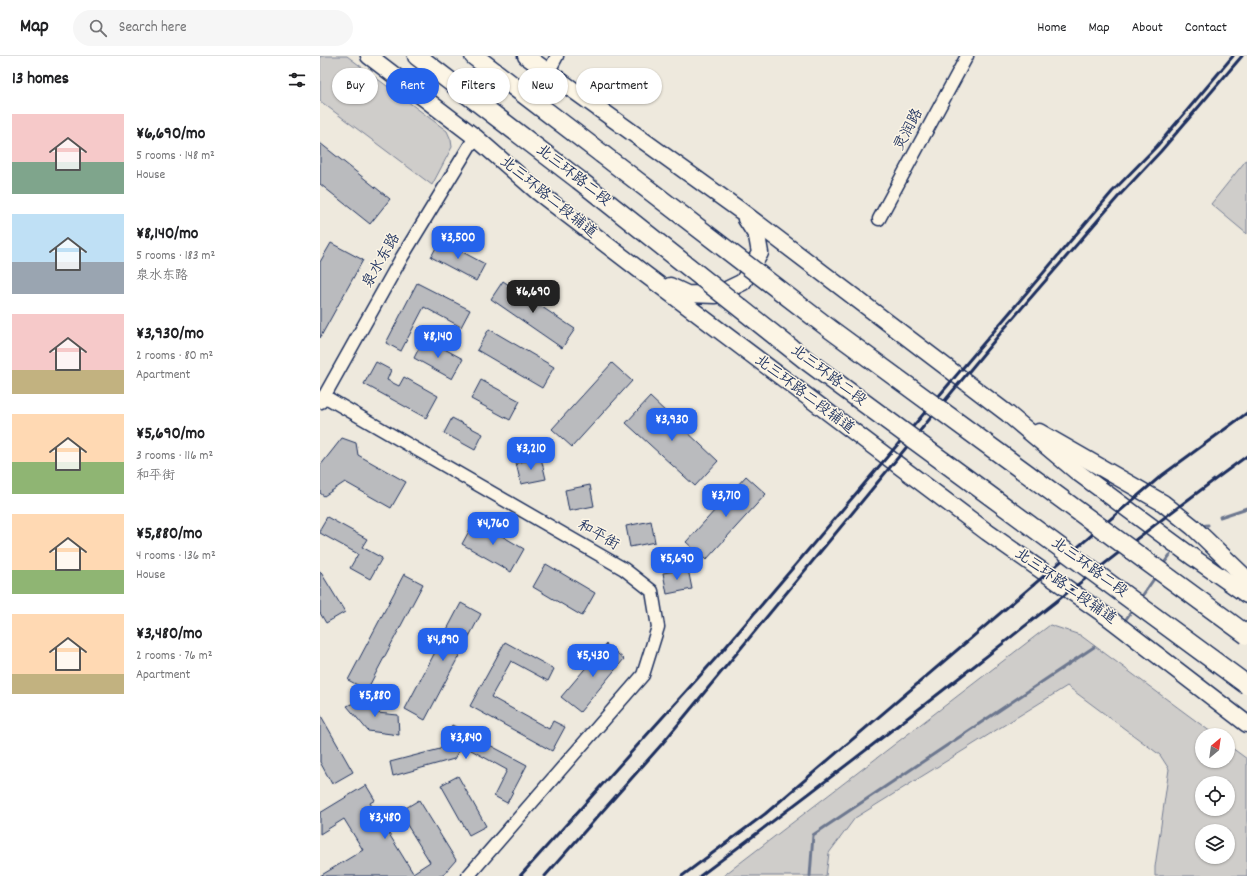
<!DOCTYPE html>
<meta charset="utf-8">
<style>
body{margin:0;font-family:Dekko,"LXGW WenKai TC",sans-serif;background:#f6f6f6;color:#202124;height:100vh;display:flex;flex-direction:column;font-size:15px;white-space:nowrap}
*{box-sizing:border-box;margin:0}
p{font-size:13px;color:#757577}
.icon{flex:none;width:22px;height:22px;fill:none;stroke:currentColor;stroke-width:2;stroke-linecap:round;stroke-linejoin:round}
.map{position:relative;flex:1;overflow:hidden}
.panel{display:flex;flex-direction:column;background:#fff;width:320px}
.panel>*{flex:none}
.banner{position:absolute;left:12px;top:12px;width:380px;height:36px;display:flex;gap:8px}
.needle{width:26px;rotate:29deg}
.fabs{position:absolute;left:875px;top:672px;display:grid;gap:8px}
.fabs a{display:grid;place-items:center;width:40px;height:40px;border-radius:50%;background:#fff;box-shadow:0 1px 3px #0004;font-size:20px}
.price{position:absolute;translate:-50% -34px;padding:0 9px;border-radius:8px;background:#2563eb;color:#fff;font-size:13px;line-height:26px;filter:drop-shadow(0 1px 2px #0008)}
.price::after{content:'';position:absolute;left:50%;top:24px;width:12px;height:9px;margin-left:-6px;background:inherit;clip-path:polygon(0 0,100% 0,50% 100%)}
.price.current{background:#222;color:#fff}
ul{padding:0;list-style:none}
li{display:flex;align-items:center;gap:12px;height:100px;padding:0 12px}
li span{display:grid;place-items:center;flex:none;width:112px;height:80px;border-radius:0px;color:#555}
li>.icon{margin-inline-start:auto}
span .icon{width:48px;height:48px;fill:#fffc;stroke-width:1}
li b{font-size:17px}
h2{display:flex;justify-content:space-between;align-items:center;height:48px;padding:0 12px;font-size:17px}
.tag{padding:0 14px;border-radius:18px;background:#fff;box-shadow:0 1px 3px #0004;font-size:14px;line-height:36px}
.tag.current{background:#2563eb;color:#fff}
header{display:flex;align-items:center;gap:24px;box-sizing:border-box;height:56px;padding:0 20px;background:#fff;border-bottom:1px solid #e0e0e0}
header strong{font-size:19px}
nav{display:flex;gap:22px;margin-inline-start:auto;font-size:14px}
.search{width:280px;height:36px;background:#f6f6f6;display:flex;align-items:center;gap:10px;box-sizing:border-box;padding:0 14px;border-radius:22px;color:#757577;font-size:15px}
main{display:flex;flex:1;min-height:0}
.map>svg:first-child{display:block}
.green{fill:#cfcdca;stroke:#757e94;fill-rule:evenodd}
.lines{fill:none;stroke-linecap:round;stroke-linejoin:round}
.stream{stroke:#6c778f;stroke-width:3}
.building{fill:#babbbe;stroke:#1b2f5e}
.minor-casing{stroke:#1b2f5e;stroke-width:15}
.major-casing{stroke:#1b2f5e;stroke-width:19}
.highway-casing{stroke:#1b2f5e;stroke-width:21}
.minor{stroke:#fcf5e5;stroke-width:12}
.major{stroke:#fcf5e5;stroke-width:16}
.highway{stroke:#fcf5e5;stroke-width:18}
.rail{stroke:#1b2f5e;stroke-width:3}
.highway-bridge-casing{stroke:#1b2f5e;stroke-width:21;stroke-linecap:butt}
.highway-bridge{stroke:#fcf5e5;stroke-width:18}
.labels{text-anchor:middle;dominant-baseline:central;stroke-width:3;stroke-linejoin:round;paint-order:stroke}
.street-label{font-size:15px;fill:#1b2f5e;stroke:#fcf5e5}
</style>
<header>
<strong>Map</strong>
<div class="search"><svg class="icon" aria-label="search" viewBox="0 0 24 24"><circle cx="10" cy="10" r="6"/><path d="M15 15l6 6"/></svg>Search here</div>
<nav><a>Home</a><a>Map</a><a>About</a><a>Contact</a></nav>
</header>
<main>
<section class="panel">
<h2>13 homes<svg class="icon" aria-label="filters" viewBox="0 0 24 24"><path d="M4 7h16M4 17h16"/><circle cx="9" cy="7" r="2"/><circle cx="15" cy="17" r="2"/></svg></h2>
<ul>
<li><span style="background:linear-gradient(#f6c9c9 60%,#7fa58c 0)"><svg class="icon" aria-label="home" viewBox="0 0 24 24"><path d="M3 11l9-7 9 7M6 9v11h12V9"/></svg></span><div><b>¥6,690/mo</b><p>5 rooms · 148 m²</p><p>House</p></div></li>
<li><span style="background:linear-gradient(#bfe0f5 60%,#9aa5b1 0)"><svg class="icon" aria-label="home" viewBox="0 0 24 24"><path d="M3 11l9-7 9 7M6 9v11h12V9"/></svg></span><div><b>¥8,140/mo</b><p>5 rooms · 183 m²</p><p>泉水东路</p></div></li>
<li><span style="background:linear-gradient(#f6c9c9 70%,#c2b280 0)"><svg class="icon" aria-label="home" viewBox="0 0 24 24"><path d="M3 11l9-7 9 7M6 9v11h12V9"/></svg></span><div><b>¥3,930/mo</b><p>2 rooms · 80 m²</p><p>Apartment</p></div></li>
<li><span style="background:linear-gradient(#ffd9b3 60%,#8fb573 0)"><svg class="icon" aria-label="home" viewBox="0 0 24 24"><path d="M3 11l9-7 9 7M6 9v11h12V9"/></svg></span><div><b>¥5,690/mo</b><p>3 rooms · 116 m²</p><p>和平街</p></div></li>
<li><span style="background:linear-gradient(#ffd9b3 70%,#8fb573 0)"><svg class="icon" aria-label="home" viewBox="0 0 24 24"><path d="M3 11l9-7 9 7M6 9v11h12V9"/></svg></span><div><b>¥5,880/mo</b><p>4 rooms · 136 m²</p><p>House</p></div></li>
<li><span style="background:linear-gradient(#ffd9b3 75%,#c2b280 0)"><svg class="icon" aria-label="home" viewBox="0 0 24 24"><path d="M3 11l9-7 9 7M6 9v11h12V9"/></svg></span><div><b>¥3,480/mo</b><p>2 rooms · 76 m²</p><p>Apartment</p></div></li>
</ul>
</section>
<div class="map">
<svg width="927" height="820" viewBox="0 0 927 820">
<rect width="100%" height="100%" fill="#eee9dd"/>
<filter id="ink" filterUnits="userSpaceOnUse"><feTurbulence type="fractalNoise" baseFrequency=".025" numOctaves="2"/><feDisplacementMap in="SourceGraphic" scale="8" xChannelSelector="R" yChannelSelector="G"/><feConvolveMatrix kernelMatrix="1 2 1 2 8 2 1 2 1" color-interpolation-filters="sRGB"/></filter>
<g filter="url(#ink)">
<g class="green">
<polygon points="0,0 27,0 127,75 131,84 132,91 112,129 0,45"/>
<polygon points="927,103 927,178 891,148"/>
<path d="M730,569L760,579L895,679H882V705H908V689L927,703V820H835V811L849,713L840,699L747,630L535,762L509,797L506,820H403ZM882,727H908V753H882ZM882,775H908V801H882Z"/>
</g>
<g class="lines">
<g class="stream">
<polyline points="900,461 927,452"/>
<polyline points="880,470 888,469"/>
<polyline points="842,510 850,499"/>
<polyline points="820,543 836,520"/>
<polyline points="804,566 813,553"/>
<polyline points="490,820 493,779 774,591"/>
</g>
</g>
<g class="building">
<polygon points="0,87 70,143 50,168 0,128"/>
<polygon points="120,184 165,208 156,225 111,201"/>
<polygon points="11,187 43,204 0,282 0,206"/>
<polygon points="183,225 255,273 242,292 171,243"/>
<polygon points="97,227 150,254 141,271 104,251 81,295 66,287"/>
<polygon points="169,273 234,311 222,332 157,294"/>
<polygon points="104,282 143,303 132,323 94,302"/>
<polygon points="56,306 71,314 67,324 79,330 84,321 118,340 106,362 44,328"/>
<polygon points="292,307 312,325 252,391 232,373"/>
<polygon points="161,324 200,345 190,364 151,343"/>
<polygon points="330,341 398,405 375,430 306,367"/>
<polygon points="132,362 163,378 155,394 124,377"/>
<polygon points="22,382 36,387 38,399 86,426 71,452 25,426 4,440 0,437 0,410"/>
<polygon points="221,402 226,423 201,428 196,407"/>
<polygon points="426,420 446,438 386,504 366,486"/>
<polygon points="270,429 274,450 249,455 245,434"/>
<polygon points="7,461 47,483 42,491 62,502 50,523 30,512 38,498 0,477 0,473"/>
<polygon points="155,464 204,493 191,516 142,488"/>
<polygon points="331,465 335,486 310,491 306,470"/>
<polygon points="226,508 275,537 262,560 213,531"/>
<polygon points="368,513 372,533 347,538 343,517"/>
<polygon points="0,515 25,556 6,567 0,557"/>
<polygon points="84,518 103,528 47,634 28,624"/>
<polygon points="141,547 161,558 105,664 85,653"/>
<polygon points="185,586 234,613 228,625 191,605 171,641 229,673 233,665 245,671 232,695 150,650"/>
<polygon points="286,588 304,603 260,656 241,641"/>
<polygon points="44,642 57,657 78,659 79,679 48,675 27,650"/>
<polygon points="0,658 33,716 12,728 0,706"/>
<polygon points="132,669 207,709 187,747 174,740 187,714 142,689 134,703 73,720 70,706 120,693"/>
<polygon points="138,720 166,770 149,779 121,729"/>
<polygon points="46,729 55,744 50,747 93,817 110,806 79,756 99,744 136,804 122,820 0,820 43,794 24,763 0,778 0,757"/>
</g>
<g class="lines">
<g class="minor-casing">
<g id="minor">
<polyline points="229,15 237,0"/>
<polyline points="559,163 647,0"/>
<polyline points="4,340 304,513 332,535 338,571 323,619 148,820"/>
<polyline points="1,346 82,201 155,81"/>
</g>
</g>
<g class="major-casing">
<g id="major">
<polyline points="49,0 155,81 218,136 326,219 667,476 789,562 927,668"/>
<polyline points="206,0 421,155 688,358 756,415 874,502 927,539"/>
<polyline points="350,230 367,238 396,239 423,226 440,197 437,180 426,163"/>
<polyline points="719,376 843,447 873,471 927,523"/>
</g>
</g>
<g class="highway-casing">
<g id="highway">
<polyline points="97,0 259,124"/>
<polyline points="154,0 282,98"/>
</g>
</g>
<use href="#minor" class="minor"/>
<use href="#major" class="major"/>
<use href="#highway" class="highway"/>
<g class="rail">
<polyline points="200,820 404,593 792,136 837,90 913,0"/>
<polyline points="225,820 342,688 688,268 798,141 841,95 922,0"/>
<polyline points="362,820 445,758 841,420 927,357"/>
<path d="M380,820C475,749 570,676 663,603C751,534 837,465 927,400"/>
</g>
<g class="highway-bridge-casing">
<g id="highway-bridge">
<polyline points="282,98 510,273 927,579"/>
<polyline points="259,124 487,305 927,629"/>
</g>
</g>
<use href="#highway-bridge" class="highway-bridge"/>
</g>
</g>
<g class="labels">
<g class="street-label">
<text transform="translate(589 74) rotate(-62)">灵润路</text>
<text transform="translate(253 120) rotate(38)">北三环路二段</text>
<text transform="translate(228 142) rotate(39)">北三环路二段辅道</text>
<text transform="translate(62 205) rotate(-60)">泉水东路</text>
<text transform="translate(508 320) rotate(37)">北三环路二段</text>
<text transform="translate(484 339) rotate(37)">北三环路二段辅道</text>
<text transform="translate(278 480) rotate(30)">和平街</text>
<text transform="translate(769 512) rotate(36)">北三环路二段</text>
<text transform="translate(745 531) rotate(35)">北三环路二段辅道</text>
</g>
</g>
</svg>
<div class="fabs">
<a><svg class="needle" viewBox="-14 -14 28 28"><path d="M0-13l5 13h-10z" fill="#e53935"/><path d="M0 13l5-13h-10z" fill="#757577"/></svg></a>
<a><svg class="icon" aria-label="locate" viewBox="0 0 24 24"><circle cx="12" cy="12" r="6"/><path d="M12 2v4M12 18v4M2 12h4M18 12h4"/></svg></a>
<a><svg class="icon" aria-label="layers" viewBox="0 0 24 24"><path d="M12 4l9 5-9 5-9-5zM3 14l9 5 9-5"/></svg></a>
</div>
<b class="price" style="left:138px;top:204px">¥3,500</b>
<b class="price current" style="left:213px;top:258px">¥6,690</b>
<b class="price" style="left:118px;top:303px">¥8,140</b>
<b class="price" style="left:352px;top:386px">¥3,930</b>
<b class="price" style="left:211px;top:415px">¥3,210</b>
<b class="price" style="left:406px;top:462px">¥3,710</b>
<b class="price" style="left:173px;top:490px">¥4,760</b>
<b class="price" style="left:357px;top:525px">¥5,690</b>
<b class="price" style="left:123px;top:606px">¥4,890</b>
<b class="price" style="left:273px;top:622px">¥5,430</b>
<b class="price" style="left:55px;top:662px">¥5,880</b>
<b class="price" style="left:146px;top:704px">¥3,840</b>
<b class="price" style="left:65px;top:784px">¥3,480</b>
<div class="banner">
<a class="tag">Buy</a>
<a class="tag current">Rent</a>
<a class="tag">Filters</a>
<a class="tag">New</a>
<a class="tag">Apartment</a>
</div>
</div>
</main>
